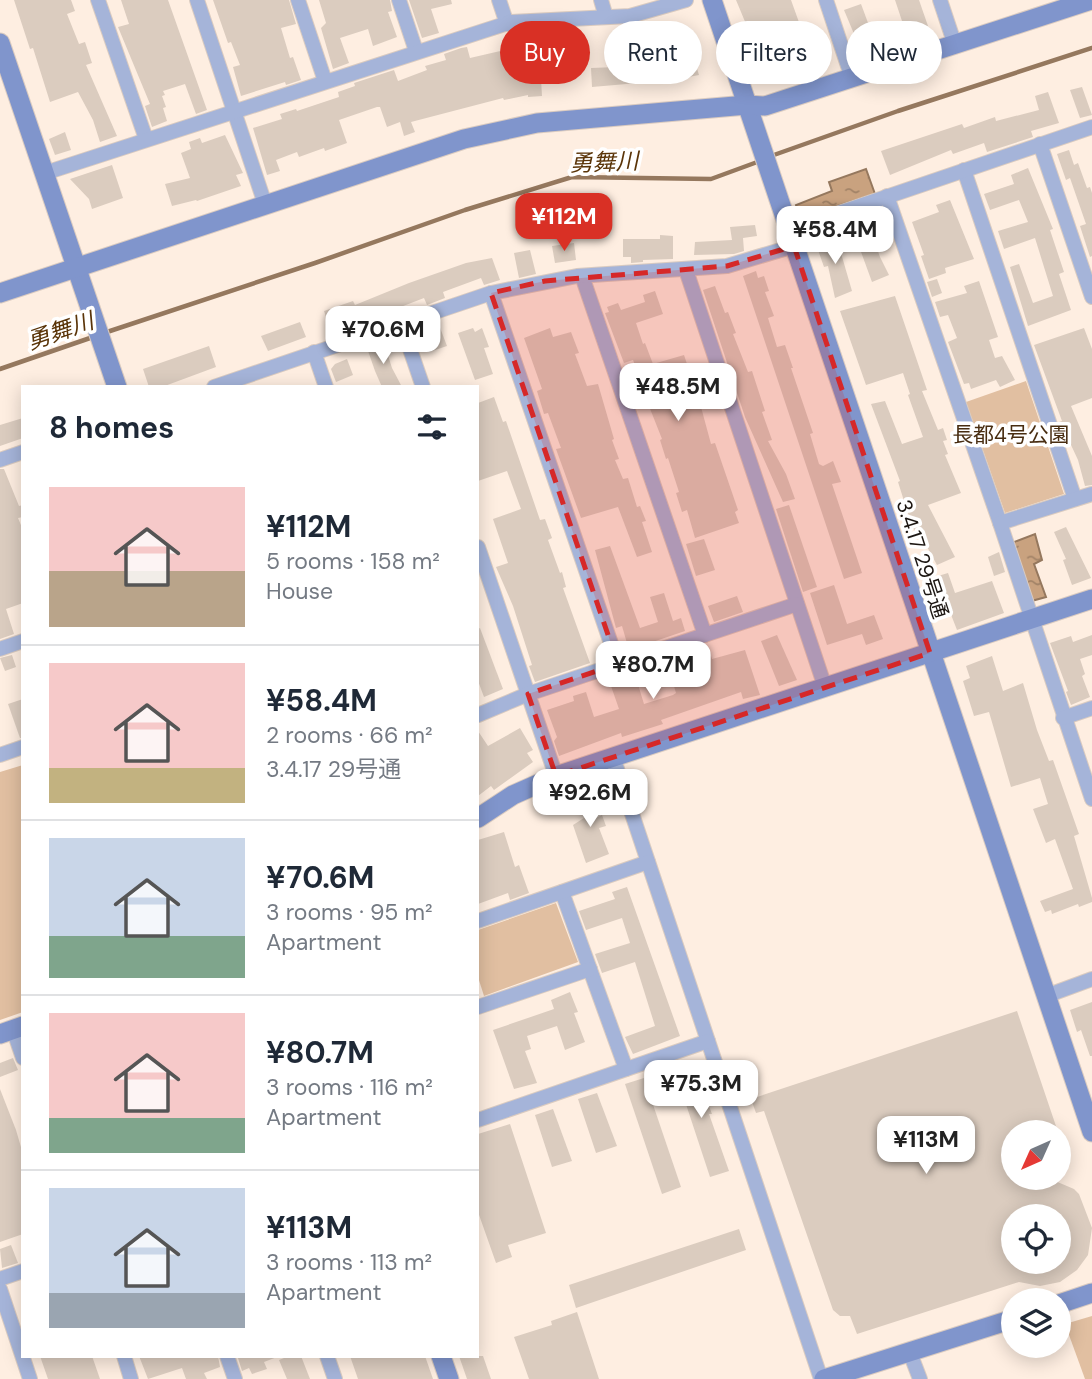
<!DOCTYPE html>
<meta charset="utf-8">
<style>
body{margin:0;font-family:"DM Sans","Noto Sans JP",sans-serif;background:#f6f6f7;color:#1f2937;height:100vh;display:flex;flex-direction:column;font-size:26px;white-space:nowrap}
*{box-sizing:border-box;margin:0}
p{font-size:23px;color:#747a83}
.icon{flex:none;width:38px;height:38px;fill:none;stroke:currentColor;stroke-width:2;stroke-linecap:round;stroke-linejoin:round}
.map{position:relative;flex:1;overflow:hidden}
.panel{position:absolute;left:21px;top:385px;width:458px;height:973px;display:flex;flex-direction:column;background:#fff;border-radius:0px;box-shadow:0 4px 18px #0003}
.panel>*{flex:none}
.top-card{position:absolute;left:500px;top:21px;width:486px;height:63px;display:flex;gap:14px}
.needle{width:46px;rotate:225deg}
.buttons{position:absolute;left:1001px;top:1120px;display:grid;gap:14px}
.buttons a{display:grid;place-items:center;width:70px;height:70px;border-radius:50%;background:#fff;box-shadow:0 4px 18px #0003;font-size:35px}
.price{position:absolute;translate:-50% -60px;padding:0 16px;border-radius:14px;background:#fff;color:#222;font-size:23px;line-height:46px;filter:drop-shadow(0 2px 4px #0008)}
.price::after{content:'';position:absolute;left:50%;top:42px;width:21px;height:16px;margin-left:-10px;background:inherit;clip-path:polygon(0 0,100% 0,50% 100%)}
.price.current{background:#d93025;color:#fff}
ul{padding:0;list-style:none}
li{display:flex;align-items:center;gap:21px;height:175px;padding:0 28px}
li+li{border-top:2px solid #e0e1e3}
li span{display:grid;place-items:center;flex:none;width:196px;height:140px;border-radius:0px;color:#555}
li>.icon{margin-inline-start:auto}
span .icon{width:84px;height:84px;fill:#fffc;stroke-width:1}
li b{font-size:30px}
h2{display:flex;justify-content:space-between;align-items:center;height:84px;padding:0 28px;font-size:30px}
.pill{padding:0 24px;border-radius:32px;background:#fff;box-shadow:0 4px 18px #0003;font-size:24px;line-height:63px}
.pill.current{background:#d93025;color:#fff}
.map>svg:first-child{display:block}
.green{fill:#e1bfa1}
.water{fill:url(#water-ripples);stroke:#95785e;stroke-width:2}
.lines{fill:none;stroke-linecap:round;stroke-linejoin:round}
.stream{stroke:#95785e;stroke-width:4.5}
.building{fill:#dbccbf;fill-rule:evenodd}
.street-casing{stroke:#dacbc0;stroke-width:16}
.secondary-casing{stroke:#dacbc0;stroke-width:21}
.street{stroke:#a5b4d9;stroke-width:14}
.secondary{stroke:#8095cc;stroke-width:19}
.marked{fill:#d62828;fill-opacity:0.2;stroke:#d62828;stroke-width:5;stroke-dasharray:14 9;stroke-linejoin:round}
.labels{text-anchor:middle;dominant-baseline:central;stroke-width:7;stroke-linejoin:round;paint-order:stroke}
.park-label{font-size:21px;fill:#482d11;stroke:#fff}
.street-label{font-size:21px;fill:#1b1511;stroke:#fff}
.water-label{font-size:23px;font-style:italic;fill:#5a3408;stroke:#fff}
</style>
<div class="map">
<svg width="1092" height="1379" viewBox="0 0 1092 1379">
<defs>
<pattern id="water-ripples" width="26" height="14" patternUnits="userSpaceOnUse" patternTransform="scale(1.75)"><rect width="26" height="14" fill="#c9a27f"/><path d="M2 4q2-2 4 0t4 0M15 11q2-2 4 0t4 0" fill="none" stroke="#a28367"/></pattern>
</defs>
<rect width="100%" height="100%" fill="#feeee1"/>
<g class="green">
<polygon points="1026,381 1064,494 1005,513 966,402"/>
<polygon points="23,765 23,1012 0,1020 0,772"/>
<polygon points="556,903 578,962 484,996 478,977 478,930"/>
<polygon points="1092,1316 1092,1379 1085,1379 1065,1324"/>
</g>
<g class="water">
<polygon points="866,169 875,194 800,218 796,205 832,191 829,182"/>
<polygon points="1035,534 1042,560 1034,564 1046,597 1028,602 1009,544"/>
</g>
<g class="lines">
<g class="stream">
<polyline points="771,156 898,111 1092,48"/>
<polyline points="104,333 315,263 465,210 572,177 711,179 760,161"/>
<polyline points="0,369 93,337"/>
</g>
</g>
<g class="building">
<polygon points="14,0 71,0 75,11 67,14 79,44 85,42 92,63 86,65 117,136 100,142 93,120 78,92 50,102 33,48 30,49"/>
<polygon points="121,0 168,0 207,110 196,114 185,84 163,91 165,95 162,96 166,107 163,108 167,121 152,127 145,106 150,104 118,27 129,24"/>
<polygon points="213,0 289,0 296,24 281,28 290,58 293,57 301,80 286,85 285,82 241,96 233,67 240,65 231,42 228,43"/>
<polygon points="319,0 390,0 392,11 388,12 397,37 373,46 368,29 340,38 349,63 333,69 321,28 326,23"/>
<polygon points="409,0 451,0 452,4 431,9 439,33 422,38"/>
<polygon points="736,0 791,0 805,39 811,37 822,65 803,73 790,41 783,44 781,38 750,51 741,26 746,24"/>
<polygon points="895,0 919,0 928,26 906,33"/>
<polygon points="861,4 877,47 862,53 844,10"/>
<polygon points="656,29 657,37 661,36 665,55 636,60 638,83 592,87 591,68 617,67 616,38 643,37 642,30"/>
<polygon points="572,31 576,56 540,62 542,96 528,97 528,95 504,100 503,98 411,122 415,132 404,136 400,122 387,127 380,107 377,107 339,120 347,143 325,151 324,148 299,157 297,152 276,160 280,171 267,175 253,128 282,119 280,114 296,109 297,111 339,97 338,92 355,86 354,83 394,70 398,81 427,70 425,66 446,60 444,54 461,48 467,47 470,58 518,47 517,40"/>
<polygon points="693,56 699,75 678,79 673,60"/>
<polygon points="1082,87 1092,115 1080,118 1070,90"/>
<polygon points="1048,92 1059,123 1031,131 1033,137 987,152 984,143 953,154 951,150 890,175 881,151 962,124 964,128 995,117 996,121 1039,110 1035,96"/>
<polygon points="65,132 71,150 55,155 49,139"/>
<polygon points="225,135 243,173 236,175 241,186 197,201 196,200 172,206 165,184 190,178 181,153 191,149 189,142 200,138 202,143"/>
<polygon points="1069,150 1074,165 1078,163 1087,188 1090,187 1092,193 1092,256 1090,257 1080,226 1086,224 1070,178 1066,180 1057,154"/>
<polygon points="112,165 123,198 92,209 89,199 70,179"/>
<polygon points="1028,168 1053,229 1050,230 1064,272 1059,274 1071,310 1028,326 1010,267 1019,264 1033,303 1053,296 1035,238 1004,249 998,231 1028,222 1019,200 990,210 984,194 1014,184 1011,175"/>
<polygon points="950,200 974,259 945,268 946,273 929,279 921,256 924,255 912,222 939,212 936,205"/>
<polygon points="755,225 757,236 743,238 744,251 734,254 694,255 695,242 732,240 730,227"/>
<polygon points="869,226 880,257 889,275 872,282 853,230"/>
<polygon points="660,235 673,236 673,259 643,260 643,262 631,263 631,257 623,257 623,239 660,239"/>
<polygon points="836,236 852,291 835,298 828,266 824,267 817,247 819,246 818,243"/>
<polygon points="574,243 576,260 555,263 552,246"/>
<polygon points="530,250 536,274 519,278 514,253"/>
<polygon points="492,258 500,280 484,285 481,278 443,292 445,298 427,305 424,298 398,308 397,306 331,332 324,311 353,301 355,305 409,283 466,263"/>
<polygon points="756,271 758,278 764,276 769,291 765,292 774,316 768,318 777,347 785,345 793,368 791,368 813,433 810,434 819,464 823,466 833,461 841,482 832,484 862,573 844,579 743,276"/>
<polygon points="937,279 942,293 932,297 927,282"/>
<polygon points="979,281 998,337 989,340 995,358 1002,356 1015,380 1000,387 996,380 971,389 969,383 964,384 948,342 957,338 948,315 940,317 935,302 967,293 964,286"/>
<polygon points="715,286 725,313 728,312 736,333 733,334 748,372 752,371 765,411 762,412 772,440 768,441 786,474 795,499 783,502 745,417 703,290"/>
<polygon points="655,291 663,314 636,323 643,344 645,343 653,364 684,355 691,376 689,376 701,407 711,444 715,443 738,510 735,512 739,523 695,538 687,510 682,512 676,493 679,492 668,458 666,459 660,440 662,439 645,396 643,397 638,384 642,383 633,360 624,363 605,313 609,312 607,307 618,303 621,310 645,302 643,295"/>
<polygon points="895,296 927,390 922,391 938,430 943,428 947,440 943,441 948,454 945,455 961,493 928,505 955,557 937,565 920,534 917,535 912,526 898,482 900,481 871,404 885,401 902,444 923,437 908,395 910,394 903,373 866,385 840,311"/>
<polygon points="300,322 306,337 268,351 261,336"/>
<polygon points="439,325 447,346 429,352 425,344 420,346 415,333"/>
<polygon points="473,328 475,332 482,328 489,347 484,348 493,374 475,380 458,333"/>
<polygon points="550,328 553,337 571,332 579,353 575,354 587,386 598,384 614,439 612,440 619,459 615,460 623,479 628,478 637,507 640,506 646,521 642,522 652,552 637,557 618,507 581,518 556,449 561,448 548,413 544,414 537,391 542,389 524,338"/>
<polygon points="1084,328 1092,349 1092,398 1071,406 1092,456 1092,485 1085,486 1078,460 1065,432 1063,433 1059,422 1062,421 1034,345"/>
<polygon points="384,343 392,368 402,387 382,387 375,371 367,348"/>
<polygon points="209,346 216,367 162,387 149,387 143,369"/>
<polygon points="347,359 353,375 336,382 331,369 335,364"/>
<polygon points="494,397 503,422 506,421 540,520 545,519 552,538 548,540 560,573 562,572 566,587 563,588 590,663 535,682 529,666 532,665 513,606 496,567 508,563 493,519 521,509 507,471 478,481 478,403"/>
<polygon points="23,418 23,438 0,446 0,425"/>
<polygon points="0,469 4,469 19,506 23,505 23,517 18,518 23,530 23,603 6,609 14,634 0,639"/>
<polygon points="789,505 817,587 803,592 776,509"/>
<polygon points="1066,527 1091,578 1072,585 1063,560 1066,559 1054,532"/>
<polygon points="704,539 715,570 696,576 686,544"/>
<polygon points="610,546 640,628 658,622 650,597 664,593 673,621 681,618 685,631 629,650 622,626 616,628 595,550"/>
<polygon points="999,552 1005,572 994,576 988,557"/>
<polygon points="948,573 955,593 992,581 1004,613 957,630 941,589 933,592 928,579"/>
<polygon points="834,585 847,624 874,615 883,639 866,645 862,634 827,645 810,593"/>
<polygon points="737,596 743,612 714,622 708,606"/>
<polygon points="480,628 503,689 484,697 478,681 478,629"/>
<polygon points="777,635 797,680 779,686 761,641"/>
<polygon points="1092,635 1092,655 1080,659 1085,674 1082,676 1090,697 1071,705 1066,692 1068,691 1050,643 1071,636 1073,642"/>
<polygon points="745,650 760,695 743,699 741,692 661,720 663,724 622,737 621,733 559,756 554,741 557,737 547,710 574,701 573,696 586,692 594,717 619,709 611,686 636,678 644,704 673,695 676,693 668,666 710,653 712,659"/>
<polygon points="12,655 16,667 5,671 0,658"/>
<polygon points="992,656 1003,691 1023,683 1037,730 1049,761 1053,760 1079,834 1074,836 1092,898 1092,902 1079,907 1078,904 1052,914 1051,910 1045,912 1040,901 1073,889 1055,839 1046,843 1033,809 1048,804 1040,778 1011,787 989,712 974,716 963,681 970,678 966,666"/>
<polygon points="23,699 23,738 20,738 8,704"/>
<polygon points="520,728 533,750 527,753 533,762 494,790 491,786 478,796 478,731 488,746"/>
<polygon points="585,787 596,818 602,815 606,826 599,828 609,854 586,863 573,825 584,818 573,791"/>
<polygon points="504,832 515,867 519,865 529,893 510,900 508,893 478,904 478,840"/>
<polygon points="627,887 680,1036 633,1054 625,1037 655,1026 635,962 602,973 595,954 630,943 622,918 586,930 579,911 615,899 612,892"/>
<polygon points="570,992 578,1012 574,1013 585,1042 565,1050 557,1026 527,1036 531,1049 525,1051 537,1083 514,1089 493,1030 554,1009 551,1000"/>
<polygon points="1092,1002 1092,1056 1090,1056 1081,1030 1077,1032 1070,1010"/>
<path d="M1017,1011L1058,1132H1013V1178H1048L1074,1189L1079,1194L1092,1228L1088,1255L1077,1270L1060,1282L1040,1286L1019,1282L857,1334L850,1316H840L833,1310L764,1111L756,1113L751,1099ZM1013,1216H1059V1262H1013Z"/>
<polygon points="13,1058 18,1070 0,1077 0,1063"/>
<polygon points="692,1063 712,1114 709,1114 729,1171 710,1177 674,1068"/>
<polygon points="644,1078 681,1187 662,1194 625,1084"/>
<polygon points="0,1089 16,1130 23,1154 23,1234 0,1242"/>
<polygon points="597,1093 617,1146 596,1153 578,1099"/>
<polygon points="553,1109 572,1161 552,1167 535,1115"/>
<polygon points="510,1124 546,1233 508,1245 512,1257 496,1263 478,1212 478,1134"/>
<polygon points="739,1229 746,1250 576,1308 569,1285"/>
<polygon points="11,1245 18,1263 2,1268 0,1249"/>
<polygon points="577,1312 599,1379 529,1379 514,1337 552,1325 551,1321"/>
<polygon points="40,1356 92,1356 100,1379 48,1379"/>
<polygon points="139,1356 218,1356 220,1367 204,1373 207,1379 186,1379 182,1368 148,1379"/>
<polygon points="243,1356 277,1356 277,1357 264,1362 267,1369 252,1374 249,1368 242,1371 238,1358"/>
<polygon points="289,1356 301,1356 310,1379 287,1379 279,1360"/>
<polygon points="350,1356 425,1356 433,1379 358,1379"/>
<polygon points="459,1356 483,1356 491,1379 467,1379"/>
</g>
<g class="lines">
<g class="street-casing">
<g id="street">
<polyline points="98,0 146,139"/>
<polyline points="197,0 265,204"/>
<polyline points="298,0 325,81"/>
<polyline points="399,0 416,51"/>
<polyline points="499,0 507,24"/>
<polyline points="601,0 606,17"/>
<polyline points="826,0 852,78"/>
<polyline points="940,0 955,45"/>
<polyline points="1040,144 1092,297"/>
<polyline points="964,170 1075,499"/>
<polyline points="45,173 511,22 630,16 686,0"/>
<polyline points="887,196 1000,523 1092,799"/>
<polyline points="789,230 1092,127"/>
<polyline points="686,270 825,687"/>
<polyline points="582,276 705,635"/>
<polyline points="491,293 618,664"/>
<polyline points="401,323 423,387"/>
<polyline points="314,352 326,387"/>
<polyline points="214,387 491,293 577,276 727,266 794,246"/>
<polyline points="0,460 23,452"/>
<polyline points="1000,523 1092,494"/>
<polyline points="478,547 556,776"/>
<polyline points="0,649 23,641"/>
<polyline points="478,715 528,694 797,604"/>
<polyline points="1063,718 1092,708"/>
<polyline points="0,755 23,747"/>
<polyline points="613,757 821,1379"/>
<polyline points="562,892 626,1069"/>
<polyline points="478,921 648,862"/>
<polyline points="1046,996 1092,979"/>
<polyline points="478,1007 590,969"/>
<polyline points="13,1029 23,1058"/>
<polyline points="478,1120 708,1041"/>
<polyline points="0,1279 23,1271"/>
<polyline points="0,1289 30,1379"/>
<polyline points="910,1353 920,1379"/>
<polyline points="124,1356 131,1379"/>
<polyline points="227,1356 235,1379"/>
<polyline points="327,1356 335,1379"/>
</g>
</g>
<g class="secondary-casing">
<g id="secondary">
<polyline points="712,0 1092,1132"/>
<polyline points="0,43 117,387"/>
<polyline points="0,293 464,139 537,123 747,105 765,106 1091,0"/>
<polyline points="478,818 513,795 556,776 1092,599"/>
<polyline points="0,1034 23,1026"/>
<polyline points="1059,1304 1092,1293"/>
<polyline points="441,1356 449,1379"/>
<polyline points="824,1379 1013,1319"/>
</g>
</g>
<use href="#street" class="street"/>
<use href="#secondary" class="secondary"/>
</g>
<path class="marked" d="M794,246L930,653L556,776L528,694L618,664L491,293L545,281L727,266Z"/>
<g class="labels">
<g class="park-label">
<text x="1011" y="435">長都4号公園</text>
</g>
<g class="street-label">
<text transform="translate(922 559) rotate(72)">3.4.17 29号通</text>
</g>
<g class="water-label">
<text transform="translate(604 162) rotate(-2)">勇舞川</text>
<text transform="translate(60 331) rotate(-19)">勇舞川</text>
</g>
</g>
</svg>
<div class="buttons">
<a><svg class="needle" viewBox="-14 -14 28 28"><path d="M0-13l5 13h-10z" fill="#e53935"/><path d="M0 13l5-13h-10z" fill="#747a83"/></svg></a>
<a><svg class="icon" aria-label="locate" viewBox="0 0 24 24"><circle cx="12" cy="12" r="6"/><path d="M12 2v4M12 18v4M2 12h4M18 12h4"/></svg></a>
<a><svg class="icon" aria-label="layers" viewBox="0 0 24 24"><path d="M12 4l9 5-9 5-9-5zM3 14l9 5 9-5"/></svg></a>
</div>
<b class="price current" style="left:564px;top:253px">¥112M</b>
<b class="price" style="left:835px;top:266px">¥58.4M</b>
<b class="price" style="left:383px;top:366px">¥70.6M</b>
<b class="price" style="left:678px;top:423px">¥48.5M</b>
<b class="price" style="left:653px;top:701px">¥80.7M</b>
<b class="price" style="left:590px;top:829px">¥92.6M</b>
<b class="price" style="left:701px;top:1120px">¥75.3M</b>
<b class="price" style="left:926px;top:1176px">¥113M</b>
<div class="top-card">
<a class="pill current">Buy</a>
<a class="pill">Rent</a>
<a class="pill">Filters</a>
<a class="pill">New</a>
</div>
<section class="panel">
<h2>8 homes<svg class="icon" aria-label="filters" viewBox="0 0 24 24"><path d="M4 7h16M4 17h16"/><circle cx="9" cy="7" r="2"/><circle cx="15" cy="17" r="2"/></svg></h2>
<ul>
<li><span style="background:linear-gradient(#f6c9c9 60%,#b9a48a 0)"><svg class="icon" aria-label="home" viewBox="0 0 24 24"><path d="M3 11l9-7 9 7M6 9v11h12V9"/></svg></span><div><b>¥112M</b><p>5 rooms · 158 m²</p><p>House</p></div></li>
<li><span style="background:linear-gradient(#f6c9c9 75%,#c2b280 0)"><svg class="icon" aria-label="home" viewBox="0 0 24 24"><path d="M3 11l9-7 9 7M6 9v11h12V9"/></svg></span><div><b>¥58.4M</b><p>2 rooms · 66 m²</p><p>3.4.17 29号通</p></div></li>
<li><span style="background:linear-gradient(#c9d6e8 70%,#7fa58c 0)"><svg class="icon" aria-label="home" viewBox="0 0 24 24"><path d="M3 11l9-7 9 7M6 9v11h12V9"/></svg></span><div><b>¥70.6M</b><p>3 rooms · 95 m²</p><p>Apartment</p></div></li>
<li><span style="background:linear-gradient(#f6c9c9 75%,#7fa58c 0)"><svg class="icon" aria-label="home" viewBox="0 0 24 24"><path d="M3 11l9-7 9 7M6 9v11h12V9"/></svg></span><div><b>¥80.7M</b><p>3 rooms · 116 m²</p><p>Apartment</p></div></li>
<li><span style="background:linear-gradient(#c9d6e8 75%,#9aa5b1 0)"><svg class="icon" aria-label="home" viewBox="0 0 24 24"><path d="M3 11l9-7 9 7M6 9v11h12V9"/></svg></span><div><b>¥113M</b><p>3 rooms · 113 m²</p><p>Apartment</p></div></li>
</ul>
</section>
</div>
